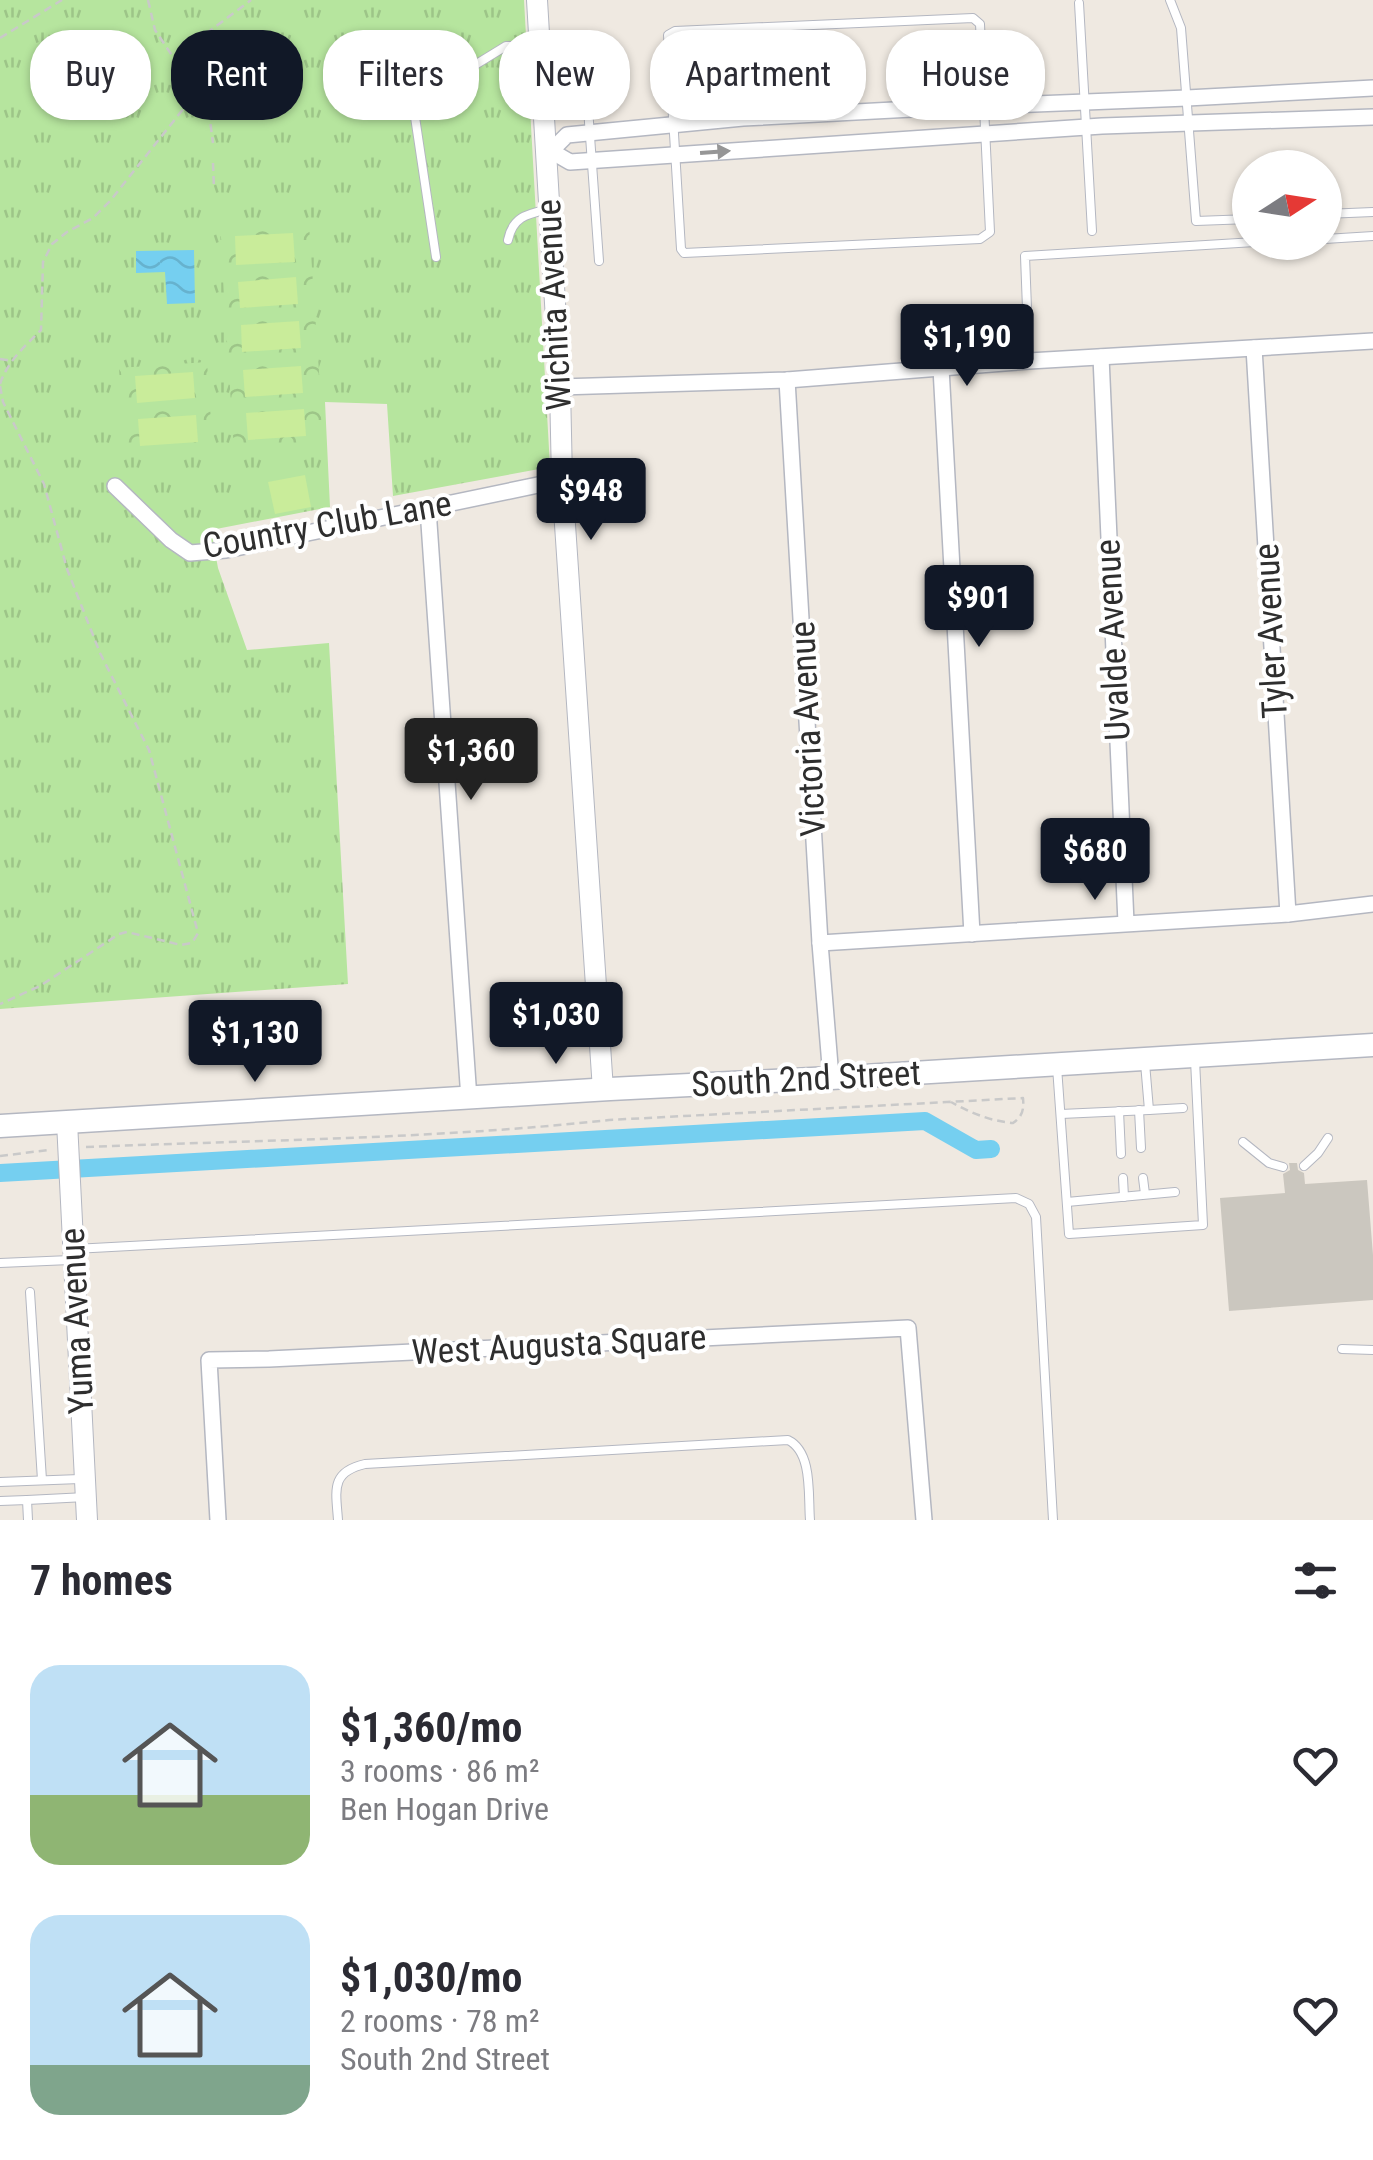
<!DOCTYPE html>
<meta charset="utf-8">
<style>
body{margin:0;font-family:"Roboto Condensed",sans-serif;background:#f2f2f3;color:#2b2b33;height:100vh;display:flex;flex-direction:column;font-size:38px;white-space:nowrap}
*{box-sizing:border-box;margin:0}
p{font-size:32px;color:#7c7c81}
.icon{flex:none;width:55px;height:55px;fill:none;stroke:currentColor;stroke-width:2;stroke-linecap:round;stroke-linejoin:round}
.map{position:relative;height:1520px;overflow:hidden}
.details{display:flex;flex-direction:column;background:#fff;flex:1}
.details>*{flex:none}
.hud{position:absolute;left:30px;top:30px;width:1315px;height:90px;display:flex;gap:20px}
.needle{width:65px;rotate:78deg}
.fabs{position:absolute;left:1232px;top:150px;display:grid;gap:20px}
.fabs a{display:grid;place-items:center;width:110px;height:110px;border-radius:50%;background:#fff;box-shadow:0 2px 8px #0004;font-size:50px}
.price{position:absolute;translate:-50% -85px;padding:0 22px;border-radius:10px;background:#111827;color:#fff;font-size:32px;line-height:65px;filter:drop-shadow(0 2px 5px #0008)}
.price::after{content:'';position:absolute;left:50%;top:60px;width:30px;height:22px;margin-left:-15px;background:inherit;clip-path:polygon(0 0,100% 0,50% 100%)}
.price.current{background:#222;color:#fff}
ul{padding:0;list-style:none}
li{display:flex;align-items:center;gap:30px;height:250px;padding:0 30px}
li span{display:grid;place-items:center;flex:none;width:280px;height:200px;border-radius:30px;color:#555}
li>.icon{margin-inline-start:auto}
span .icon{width:120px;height:120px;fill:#fffc;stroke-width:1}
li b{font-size:42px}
h2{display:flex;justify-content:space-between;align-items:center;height:120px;padding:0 30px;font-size:42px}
.pill{padding:0 35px;border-radius:40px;background:#fff;box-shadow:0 2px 8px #0004;font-size:35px;line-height:90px}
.pill.current{background:#111827;color:#fff}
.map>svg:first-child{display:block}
.grass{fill:url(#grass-tufts)}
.park{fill:url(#park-crowns)}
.pitch{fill:#c9ec9a}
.water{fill:url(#water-waves)}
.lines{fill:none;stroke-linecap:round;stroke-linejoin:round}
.canal{stroke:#75cff0;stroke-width:18}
.building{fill:#cbc7bf}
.service-casing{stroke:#b4b7c1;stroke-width:10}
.minor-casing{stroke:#b4b7c1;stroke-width:18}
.tertiary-casing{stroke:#b4b7c1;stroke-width:22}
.secondary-casing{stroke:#b4b7c1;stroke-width:25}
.path{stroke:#c9c9c9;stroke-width:2.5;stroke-dasharray:8 5;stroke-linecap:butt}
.service{stroke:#fff;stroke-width:8}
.minor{stroke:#fff;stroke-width:15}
.tertiary{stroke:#fff;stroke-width:20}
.secondary{stroke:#fff;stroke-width:22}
.oneway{fill:#969696}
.labels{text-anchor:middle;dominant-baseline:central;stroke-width:8;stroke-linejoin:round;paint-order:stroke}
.street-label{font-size:35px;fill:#2e2e2e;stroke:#fff}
</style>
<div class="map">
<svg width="1373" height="1520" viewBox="0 0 1373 1520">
<defs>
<pattern id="grass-tufts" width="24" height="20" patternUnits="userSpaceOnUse" patternTransform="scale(2.5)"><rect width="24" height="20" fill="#b6e59e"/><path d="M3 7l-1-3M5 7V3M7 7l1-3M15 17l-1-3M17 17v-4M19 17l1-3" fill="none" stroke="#9dc588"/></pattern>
<pattern id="park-crowns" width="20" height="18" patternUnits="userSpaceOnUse" patternTransform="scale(2.5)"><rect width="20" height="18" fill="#b6e59e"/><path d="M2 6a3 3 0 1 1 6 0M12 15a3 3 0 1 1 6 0" fill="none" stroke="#9dc588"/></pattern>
<pattern id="water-waves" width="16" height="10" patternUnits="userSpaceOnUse" patternTransform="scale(2.5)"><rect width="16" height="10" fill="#75cff0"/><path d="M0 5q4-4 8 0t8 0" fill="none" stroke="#66b2ce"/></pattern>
</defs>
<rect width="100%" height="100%" fill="#efe9e1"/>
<polygon class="grass" points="0,0 524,0 550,467 393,496 387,404 325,402 330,507 211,530 218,568 247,650 329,643 348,984 0,1009"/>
<g class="park">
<polygon points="309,225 324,445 234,451 220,231"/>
<polygon points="207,362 213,451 125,457 119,368"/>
</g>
<g class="pitch">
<polygon points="293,233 295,262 236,265 235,236"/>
<polygon points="296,277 298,304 240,308 238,282"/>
<polygon points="299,321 301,348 242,352 241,325"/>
<polygon points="301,366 303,393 245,397 243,370"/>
<polygon points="193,372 195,398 137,403 135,376"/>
<polygon points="304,409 306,436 248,440 246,413"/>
<polygon points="196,415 198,442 140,446 138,419"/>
<polygon points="305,475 311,507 275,514 268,482"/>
</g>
<polygon class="water" points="194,250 195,303 167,304 165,272 136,273 136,251"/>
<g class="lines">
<polyline class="canal" points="0,1173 925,1121 976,1150 991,1149"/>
</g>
<polygon class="building" points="1289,1163 1297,1163 1298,1170 1304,1173 1305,1184 1367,1180 1373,1255 1373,1300 1229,1311 1220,1198 1285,1193 1283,1174 1290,1170"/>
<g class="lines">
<g class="service-casing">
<g id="service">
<polyline points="1170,0 1181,28 1196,221 1250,219"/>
<polyline points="1079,3 1092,231"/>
<polygon points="973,18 980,24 990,232 980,239 684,253 681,249 668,35 675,31"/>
<polyline points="583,39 599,261"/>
<polyline points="1325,214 1373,212"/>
<polyline points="1325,239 1373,236"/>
<path d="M508,240C513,216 528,214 549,209"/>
<polyline points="436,257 412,97 415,74 422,68 431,65 461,68 475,65 506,46 540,46"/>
<polyline points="1029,361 1025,256 1255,242"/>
<polyline points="1057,1067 1069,1234 1203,1225 1195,1060"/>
<polyline points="1139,1110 1141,1148"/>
<polyline points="1149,1110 1183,1108"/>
<polyline points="1119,1111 1121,1154"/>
<polyline points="1061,1114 1149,1110 1145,1063"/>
<polyline points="1243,1142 1269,1163 1283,1167"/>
<polyline points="1304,1166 1318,1153 1328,1138"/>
<polyline points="1123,1178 1124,1197"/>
<polyline points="1143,1178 1145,1194"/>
<polyline points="1067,1202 1175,1192"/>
<polyline points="74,1249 1016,1198 1029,1204 1036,1217 1053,1520"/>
<polyline points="0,1263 70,1260"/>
<polyline points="30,1292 42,1480"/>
<polyline points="1342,1349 1373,1350"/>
<polyline points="0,1482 80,1479"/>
<polyline points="27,1500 86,1497"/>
<polyline points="0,1501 27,1500 28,1520"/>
<path d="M338,1520C336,1491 330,1472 365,1464L788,1440C813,1452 808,1496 810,1520"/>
</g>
</g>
<g class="minor-casing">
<g id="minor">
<polyline points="1373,88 1187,98 931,108 743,118 567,135 551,151 570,162 1102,126 1373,117"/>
<polyline points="1254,348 1288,914"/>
<polyline points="1101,357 1126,923"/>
<polyline points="941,368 972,934"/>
<polyline points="787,380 820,943 831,1078"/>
<polyline points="560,387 787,380 1029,361 1373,341"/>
<polyline points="115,486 171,540 190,553 226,550 562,480"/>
<polyline points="428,509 469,1099"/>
<polyline points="820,943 1288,914 1373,904"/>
<polyline points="218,1520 209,1360 269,1359 908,1328 924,1520"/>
</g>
</g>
<g class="tertiary-casing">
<g id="tertiary">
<polyline points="537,0 560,387 562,480 603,1090"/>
<polyline points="67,1122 87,1520"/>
</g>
</g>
<g class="secondary-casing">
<polyline id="secondary" points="0,1126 610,1089 831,1078 1373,1045"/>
</g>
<g class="path">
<polyline points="148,0 155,30 179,66 207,98 213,143"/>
<polyline points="0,38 62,0"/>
<polyline points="175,57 251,0"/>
<polyline points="213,163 214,189"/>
<polyline points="0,359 12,361"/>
<path d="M0,384C7,362 25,346 41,330L43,262L52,244L67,232L93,218L110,201L188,103L196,86"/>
<polyline points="0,386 3,402 44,484 67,569 100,653 149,750 198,933 192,943 181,945 127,932 119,934 40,986 0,1004"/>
<path d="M86,1147C260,1140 436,1139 609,1120L1023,1098C1024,1109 1023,1116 1013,1123C990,1121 971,1113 951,1102"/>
<polyline points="0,1156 48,1150"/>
</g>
<use href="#service" class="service"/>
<use href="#minor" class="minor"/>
<use href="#tertiary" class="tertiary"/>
<use href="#secondary" class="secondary"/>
</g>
<defs><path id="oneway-solid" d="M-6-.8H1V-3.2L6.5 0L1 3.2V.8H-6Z" transform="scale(2.5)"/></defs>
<use class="oneway" href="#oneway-solid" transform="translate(715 152) rotate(-4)"/>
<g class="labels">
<g class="street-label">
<text transform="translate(554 305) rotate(-93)">Wichita Avenue</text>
<text transform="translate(327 525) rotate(-10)">Country Club Lane</text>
<text transform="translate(1271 631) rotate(-93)">Tyler Avenue</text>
<text transform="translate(1113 640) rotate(-93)">Uvalde Avenue</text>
<text transform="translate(808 729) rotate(-93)">Victoria Avenue</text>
<text transform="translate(806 1079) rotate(-3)">South 2nd Street</text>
<text transform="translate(77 1321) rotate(-93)">Yuma Avenue</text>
<text transform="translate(559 1345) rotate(-3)">West Augusta Square</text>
</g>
</g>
</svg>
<div class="fabs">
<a><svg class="needle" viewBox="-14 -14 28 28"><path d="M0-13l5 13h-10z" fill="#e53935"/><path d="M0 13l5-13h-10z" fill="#7c7c81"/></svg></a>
</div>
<b class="price" style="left:967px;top:389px">$1,190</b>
<b class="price" style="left:591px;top:543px">$948</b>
<b class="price" style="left:979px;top:650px">$901</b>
<b class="price current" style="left:471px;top:803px">$1,360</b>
<b class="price" style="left:1095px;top:903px">$680</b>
<b class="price" style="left:556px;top:1067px">$1,030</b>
<b class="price" style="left:255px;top:1085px">$1,130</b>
<div class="hud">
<a class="pill">Buy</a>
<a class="pill current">Rent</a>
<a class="pill">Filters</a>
<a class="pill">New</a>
<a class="pill">Apartment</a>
<a class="pill">House</a>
</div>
</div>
<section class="details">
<h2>7 homes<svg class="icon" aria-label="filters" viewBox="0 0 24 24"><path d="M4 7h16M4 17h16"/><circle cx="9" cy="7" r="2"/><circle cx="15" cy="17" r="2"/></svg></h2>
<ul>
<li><span style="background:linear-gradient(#bfe0f5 65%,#8fb573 0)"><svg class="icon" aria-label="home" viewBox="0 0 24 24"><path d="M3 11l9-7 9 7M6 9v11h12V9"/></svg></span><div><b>$1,360/mo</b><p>3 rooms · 86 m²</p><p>Ben Hogan Drive</p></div><svg class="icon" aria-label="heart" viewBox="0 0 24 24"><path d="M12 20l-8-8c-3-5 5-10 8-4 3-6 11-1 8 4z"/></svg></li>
<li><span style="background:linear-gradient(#bfe0f5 75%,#7fa58c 0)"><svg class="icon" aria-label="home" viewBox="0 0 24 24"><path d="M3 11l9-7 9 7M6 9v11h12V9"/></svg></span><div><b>$1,030/mo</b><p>2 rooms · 78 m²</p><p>South 2nd Street</p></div><svg class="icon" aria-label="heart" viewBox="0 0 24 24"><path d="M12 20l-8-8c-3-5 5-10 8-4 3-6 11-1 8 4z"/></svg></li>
</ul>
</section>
